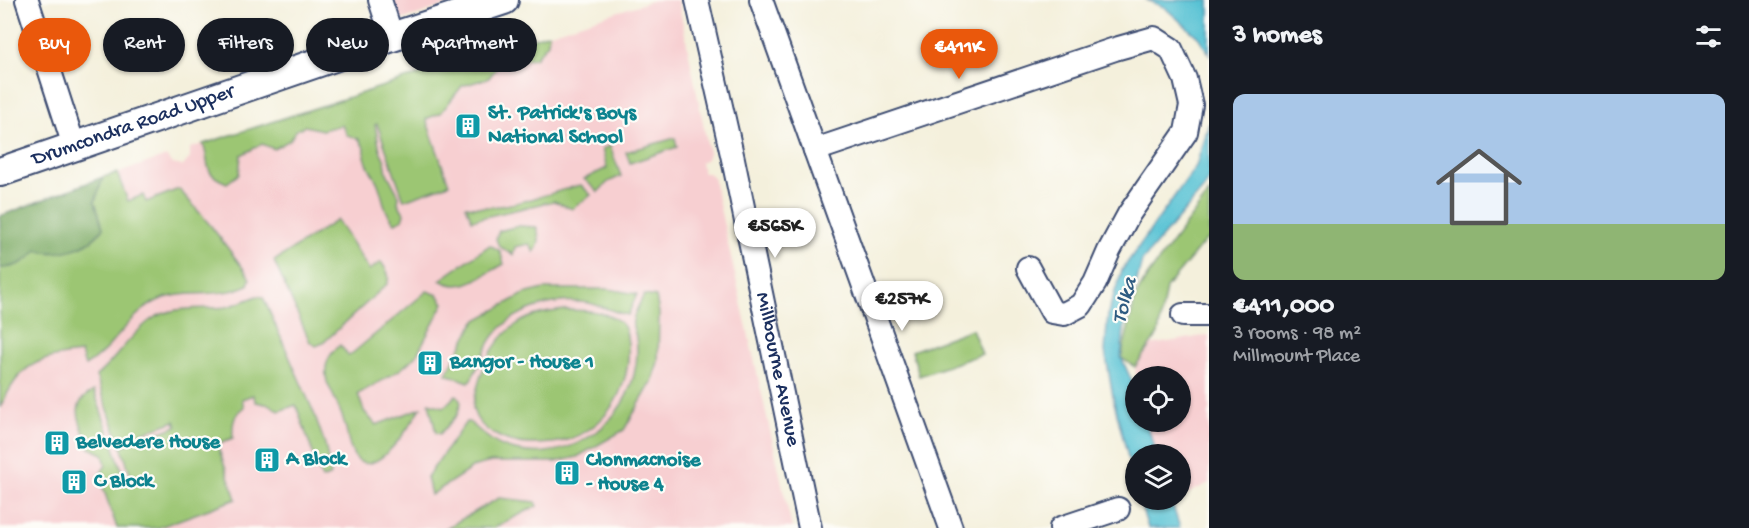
<!DOCTYPE html>
<meta charset="utf-8">
<style>
body{margin:0;font-family:"Gochi Hand",sans-serif;background:#20242c;color:#f1f3f6;height:100vh;display:flex;flex-direction:column;font-size:22px;white-space:nowrap}
*{box-sizing:border-box;margin:0}
p{font-size:20px;color:#9ea1a6}
.icon{flex:none;width:33px;height:33px;fill:none;stroke:currentColor;stroke-width:2;stroke-linecap:round;stroke-linejoin:round}
.map{position:relative;flex:1;overflow:hidden}
.sheet{display:flex;flex-direction:column;background:#171b24;width:540px}
.sheet>*{flex:none}
.banner{position:absolute;left:18px;top:18px;width:570px;height:54px;display:flex;gap:12px}
.controls{position:absolute;left:1125px;top:366px;display:grid;gap:12px}
.controls a{display:grid;place-items:center;width:66px;height:66px;border-radius:50%;background:#171b24;box-shadow:0 2px 4px #0004;font-size:30px}
.price{position:absolute;translate:-50% -51px;padding:0 14px;border-radius:21px;background:#fff;color:#222;font-size:20px;line-height:39px;filter:drop-shadow(0 2px 3px #0008)}
.price::after{content:'';position:absolute;left:50%;top:36px;width:18px;height:14px;margin-left:-9px;background:inherit;clip-path:polygon(0 0,100% 0,50% 100%)}
.price.on{background:#ea580c;color:#fff}
ul{padding:0;list-style:none}
li{display:grid;align-content:center;gap:12px;height:318px;padding:0 24px}
li+li{border-top:2px solid #363941}
li span{display:grid;place-items:center;height:186px;border-radius:12px;color:#555}
li>.icon{margin-inline-start:auto}
span .icon{width:108px;height:108px;fill:#fffc;stroke-width:1}
li b{font-size:26px}
h2{display:flex;justify-content:space-between;align-items:center;height:72px;padding:0 24px;font-size:26px}
.pill{padding:0 21px;border-radius:27px;background:#171b24;box-shadow:0 2px 4px #0004;font-size:21px;line-height:54px}
.pill.on{background:#ea580c;color:#fff}
main{display:flex;flex:1;min-height:0}
.map>svg:first-child{display:block}
.built{fill:#f7cfd1}
.green{fill:#9cc673;stroke:#5c7a68;stroke-width:1.5}
.forest{fill:#7dab65;stroke:#4c6d62;stroke-width:1.5}
.water{fill:#59c2d4;stroke:#3a7899;stroke-width:1.5}
.lines{fill:none;stroke-linecap:round;stroke-linejoin:round}
.minor-casing{stroke:#3c4c71;stroke-width:26}
.major-casing{stroke:#3c4c71;stroke-width:32}
.minor{stroke:#fff;stroke-width:22}
.major{stroke:#fff;stroke-width:28}
.labels{text-anchor:middle;dominant-baseline:central;stroke-width:4.5;stroke-linejoin:round;paint-order:stroke}
.culture-label{font-size:21px;font-weight:bold;fill:#0d838f;stroke:#fdfcf7;text-anchor:start}
.street-label{font-size:21px;fill:#1b2f5e;stroke:#fdfcf7}
.water-label{font-size:22px;font-style:italic;fill:#2e5b81;stroke:#fdfcf7}
</style>
<main>
<div class="map">
<svg width="1209" height="528" viewBox="0 0 1209 528">
<rect width="100%" height="100%" fill="#fdfcf7"/>
<filter id="ink" filterUnits="userSpaceOnUse"><feTurbulence type="fractalNoise" baseFrequency=".0167" numOctaves="2"/><feDisplacementMap in="SourceGraphic" scale="12" xChannelSelector="R" yChannelSelector="G"/><feConvolveMatrix kernelMatrix="1 2 1 2 8 2 1 2 1" color-interpolation-filters="sRGB"/></filter>
<filter id="wash" filterUnits="userSpaceOnUse"><feTurbulence type="fractalNoise" baseFrequency=".008" numOctaves="4" result="noise"/><feDisplacementMap in="SourceGraphic" scale="24" xChannelSelector="R" yChannelSelector="G"/><feGaussianBlur stdDeviation="1.35" result="paint"/><feColorMatrix in="noise" values="0 0 0 0 0 0 0 0 0 0 0 0 0 0 0 0 0 1.4 0 .05"/><feComposite in="paint" operator="in"/></filter>
<g filter="url(#wash)">
<rect width="100%" height="100%" fill="#f4f0dc"/>
<g class="built">
<polygon points="391,0 462,0 398,21"/>
<polygon points="654,0 678,0 709,153 707,159 701,162 702,167 703,173 708,173 713,177 792,528 0,528 0,216 166,156 172,164 183,166 190,158 190,148"/>
<polygon points="1209,335 1209,483 1181,497 1180,454 1158,454 1147,422 1180,422 1180,376 1136,376 1135,367 1150,345"/>
</g>
<g class="green">
<path d="M549,33L548,43L535,58L508,62L497,67L489,78L462,86L441,113L426,119L449,184L404,200L377,124L375,125L380,150L385,161L387,173L399,196L398,203L404,213L402,220L395,223C381,207 385,201 378,184C373,172 363,163 365,149L359,139L347,135L342,125L322,130L305,126L296,130L290,140L274,149L262,144L241,155L239,174L227,183C201,173 211,165 203,144Z"/>
<polygon points="675,138 677,147 630,163 626,152"/>
<polygon points="610,146 621,176 608,182 598,192 584,179 607,168 602,149"/>
<path d="M117,173L128,201L143,195L146,202L179,189L211,226L246,272L250,279L248,285C217,300 185,288 157,301C127,316 114,349 85,366L81,353C34,358 20,365 0,408V268L18,264L37,250C57,257 92,247 103,228L95,202L103,177Z"/>
<path d="M581,185L591,195L572,209L554,201L472,220L466,206C503,212 544,194 581,185Z"/>
<polygon points="1209,193 1209,239 1206,240 1166,288 1158,334 1135,367 1121,358 1136,295 1148,275"/>
<path d="M337,220L369,270L381,262C386,269 391,275 387,284L323,343L316,346L310,342L274,261Z"/>
<path d="M518,226L536,227C540,236 541,244 534,252L529,244L515,247L513,255L499,246L496,239L499,231Z"/>
<path d="M490,245L500,251L504,264C483,275 462,294 440,280Z"/>
<path d="M544,289H608L637,294L628,315C616,313 602,306 589,303C556,297 513,309 493,337C483,351 479,369 469,382L446,374L475,321L524,294Z"/>
<path d="M427,291L438,295L444,303L416,356L400,370L358,394L364,411L376,425L421,408L419,411C411,424 374,483 355,457C348,448 348,435 345,425C341,410 333,396 327,382C323,366 328,355 340,345L349,356Z"/>
<path d="M644,295L656,297L659,313L658,362L652,382L624,430L577,457L556,462H491L475,466L431,495L427,477L466,422H469C480,430 488,440 502,446C558,468 620,432 634,375C637,363 638,350 636,338C636,333 631,327 633,321C634,312 640,303 644,295Z"/>
<path d="M257,296L263,297L314,413L325,444L331,475L322,479L296,405L279,411L270,405L256,402L253,395L242,399L244,407C233,415 232,425 233,438L217,444L236,499L157,528H117L99,476L106,465L103,454L90,448C82,426 66,404 94,391L127,484L133,482L121,446L177,426L175,421L119,441L96,376C117,359 130,334 152,319C174,305 202,310 226,307C236,305 247,300 257,296Z"/>
<path d="M565,310C582,310 607,310 621,323C627,328 627,337 628,344C631,379 614,416 583,433C567,443 548,444 530,444C509,444 476,431 473,407C473,401 476,394 477,389C483,364 495,339 517,324C531,314 548,312 565,310Z"/>
<polygon points="972,329 982,354 919,376 912,351"/>
<polygon points="456,395 458,396 461,403 457,415 440,434 436,433 429,403 444,407"/>
<polygon points="499,498 536,502 537,506 493,528 446,528"/>
</g>
<path class="forest" d="M103,177L95,202L103,228C91,248 58,257 37,250C28,261 15,268 0,268V216Z"/>
<g class="water">
<polygon points="1146,0 1209,0 1209,54 1199,38 1164,7"/>
<polygon points="1209,123 1209,179 1204,188 1142,261 1124,329 1121,357 1135,388 1136,422 1146,422 1157,454 1136,454 1135,485 1114,402 1105,351 1108,313 1122,270 1196,166"/>
<polygon points="1139,500 1171,500 1180,528 1148,528"/>
</g>
</g>
<g filter="url(#ink)">
<g class="lines">
<g class="minor-casing">
<g id="minor">
<polyline points="27,0 74,146"/>
<polyline points="380,0 392,37"/>
<path id="s1" d="M697,0L733,159L810,528"/>
<polyline points="761,0 951,528"/>
<polyline points="815,150 1115,49 1154,38 1171,49 1185,79 1191,105 1186,132 1129,214 1109,251 1095,283 1081,305 1064,314 1052,312 1028,268"/>
<polyline points="1183,315 1209,315"/>
<polyline points="1061,528 1118,509"/>
</g>
</g>
<g class="major-casing">
<g id="major">
<path id="s2" d="M0,172L392,37L504,0"/>
</g>
</g>
<use href="#minor" class="minor"/>
<use href="#major" class="major"/>
</g>
</g>
<defs>
<g id="building-square" transform="scale(1.35)"><rect x="-9" y="-9" width="18" height="18" rx="4" fill="#0f9aa8" stroke="#fdfcf7"/><path d="M-4-6H4V6H1V3H-1V6H-4ZM-2.5-4.3h1.7v1.8h-1.7ZM.8-4.3h1.7v1.8H.8ZM-2.5-1h1.7V.8h-1.7ZM.8-1h1.7V.8H.8Z" fill="#fff"/></g>
</defs>
<g fill-rule="evenodd">
<use href="#building-square" x="468" y="126"/>
<use href="#building-square" x="430" y="363"/>
<use href="#building-square" x="57" y="443"/>
<use href="#building-square" x="267" y="460"/>
<use href="#building-square" x="567" y="473"/>
<use href="#building-square" x="74" y="482"/>
</g>
<g class="labels">
<g class="culture-label">
<text x="488" y="114">St. Patrick's Boys<tspan x="488" dy="24">National School</tspan></text>
<text x="450" y="363">Bangor - House 1</text>
<text x="76" y="443">Belvedere House</text>
<text x="286" y="460">A Block</text>
<text x="586" y="461">Clonmacnoise<tspan x="586" dy="24">- House 4</tspan></text>
<text x="94" y="482">C Block</text>
</g>
<g class="street-label">
<text stroke="none"><textPath href="#s2" startOffset="141">Drumcondra Road Upper</textPath></text>
<text stroke="none"><textPath href="#s1" startOffset="378">Millbourne Avenue</textPath></text>
</g>
<g class="water-label">
<text transform="translate(1126 301) rotate(-75)">Tolka</text>
</g>
</g>
</svg>
<div class="controls">
<a><svg class="icon" aria-label="locate" viewBox="0 0 24 24"><circle cx="12" cy="12" r="6"/><path d="M12 2v4M12 18v4M2 12h4M18 12h4"/></svg></a>
<a><svg class="icon" aria-label="layers" viewBox="0 0 24 24"><path d="M12 4l9 5-9 5-9-5zM3 14l9 5 9-5"/></svg></a>
</div>
<b class="price on" style="left:959px;top:80px">€411K</b>
<b class="price" style="left:775px;top:259px">€565K</b>
<b class="price" style="left:902px;top:332px">€257K</b>
<div class="banner">
<a class="pill on">Buy</a>
<a class="pill">Rent</a>
<a class="pill">Filters</a>
<a class="pill">New</a>
<a class="pill">Apartment</a>
</div>
</div>
<section class="sheet">
<h2>3 homes<svg class="icon" aria-label="filters" viewBox="0 0 24 24"><path d="M4 7h16M4 17h16"/><circle cx="9" cy="7" r="2"/><circle cx="15" cy="17" r="2"/></svg></h2>
<ul>
<li><span style="background:linear-gradient(#a9c7e8 70%,#8fb573 0)"><svg class="icon" aria-label="home" viewBox="0 0 24 24"><path d="M3 11l9-7 9 7M6 9v11h12V9"/></svg></span><div><b>€411,000</b><p>3 rooms · 98 m²</p><p>Millmount Place</p></div></li>
</ul>
</section>
</main>
